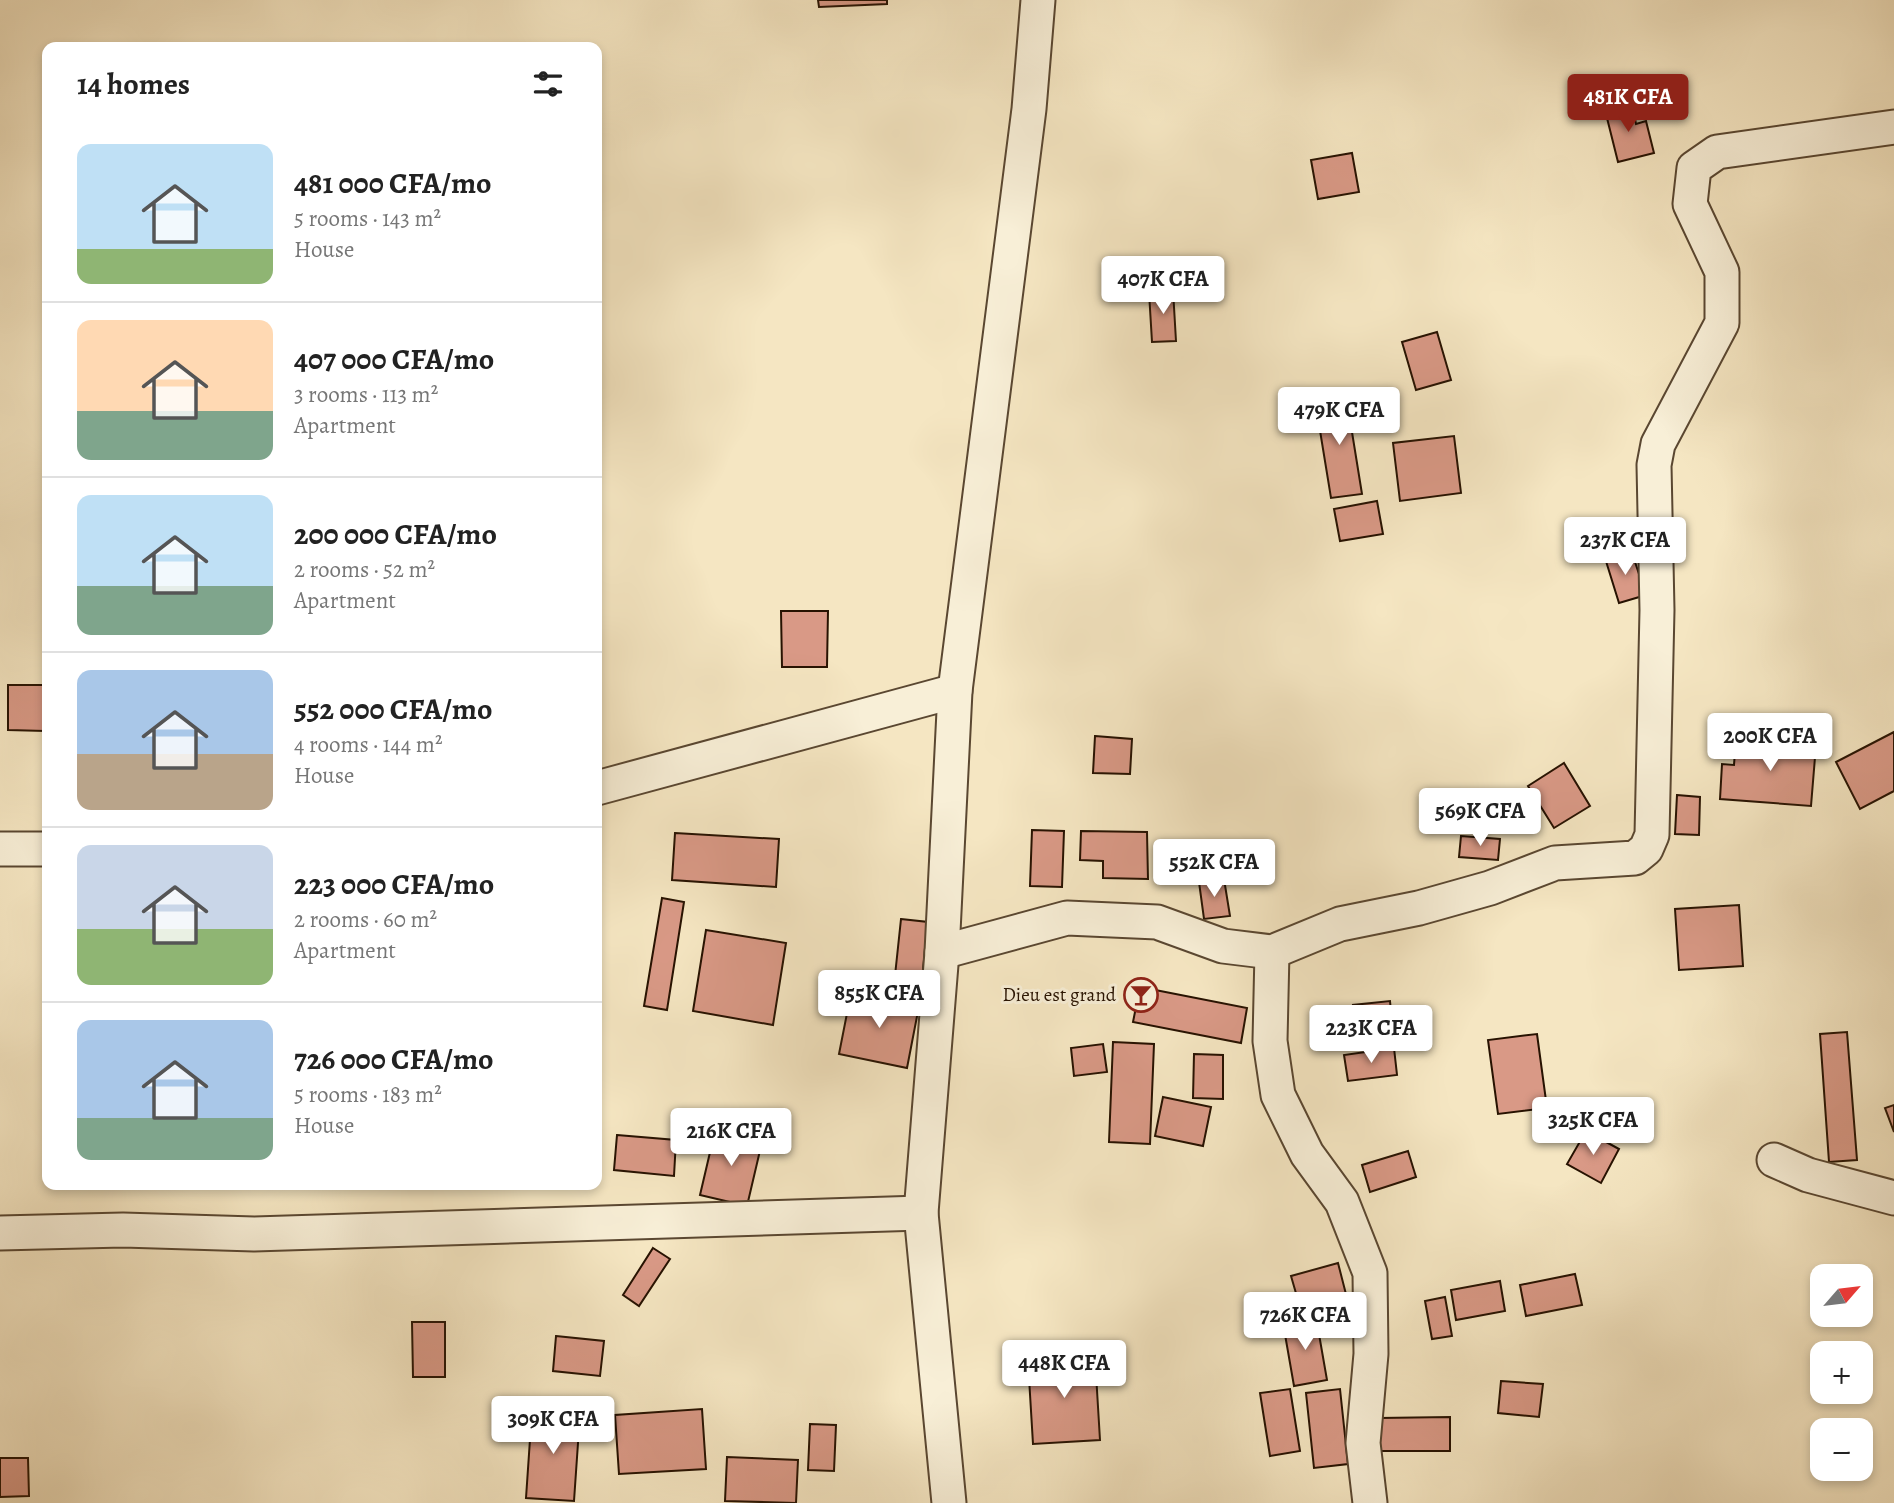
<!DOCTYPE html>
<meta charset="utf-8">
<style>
body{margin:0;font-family:Alegreya,serif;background:#f2f2f2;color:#222;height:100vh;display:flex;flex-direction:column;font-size:26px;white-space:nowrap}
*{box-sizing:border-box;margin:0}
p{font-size:23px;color:#767676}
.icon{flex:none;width:38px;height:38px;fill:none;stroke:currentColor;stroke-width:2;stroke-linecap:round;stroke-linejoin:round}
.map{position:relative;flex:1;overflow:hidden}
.side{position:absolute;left:42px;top:42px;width:560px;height:1148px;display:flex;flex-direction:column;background:#fff;border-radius:14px;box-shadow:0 4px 10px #0003}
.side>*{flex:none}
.needle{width:46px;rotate:62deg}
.controls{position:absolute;left:1810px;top:1264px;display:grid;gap:14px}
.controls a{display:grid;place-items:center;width:63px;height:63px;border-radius:14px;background:#fff;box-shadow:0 4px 10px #0003;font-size:35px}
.price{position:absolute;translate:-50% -60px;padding:0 16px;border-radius:7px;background:#fff;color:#222;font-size:23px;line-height:46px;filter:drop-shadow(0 2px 4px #0008)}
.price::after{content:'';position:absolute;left:50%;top:42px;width:21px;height:16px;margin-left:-10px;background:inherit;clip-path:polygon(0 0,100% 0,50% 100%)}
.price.on{background:#8f2418;color:#fff}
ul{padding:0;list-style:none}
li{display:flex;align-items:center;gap:21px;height:175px;padding:0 35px}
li+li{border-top:2px solid #e0e0e0}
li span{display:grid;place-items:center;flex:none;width:196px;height:140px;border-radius:14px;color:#555}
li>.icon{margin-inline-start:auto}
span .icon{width:84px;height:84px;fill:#fffc;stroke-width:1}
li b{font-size:30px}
h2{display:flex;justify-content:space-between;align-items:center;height:84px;padding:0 35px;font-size:30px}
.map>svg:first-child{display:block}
.building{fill:#d99986;stroke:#271201;stroke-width:2}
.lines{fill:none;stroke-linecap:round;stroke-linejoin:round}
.minor-casing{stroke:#5a4731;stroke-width:37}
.minor{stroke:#f8efd7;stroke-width:33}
.labels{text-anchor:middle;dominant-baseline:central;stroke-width:6;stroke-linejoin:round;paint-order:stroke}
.poi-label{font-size:19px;fill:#271201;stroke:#f8efd7;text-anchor:end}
</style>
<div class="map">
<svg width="1894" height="1503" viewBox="0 0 1894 1503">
<rect width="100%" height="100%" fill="#f5e6c2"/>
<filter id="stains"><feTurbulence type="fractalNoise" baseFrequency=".00286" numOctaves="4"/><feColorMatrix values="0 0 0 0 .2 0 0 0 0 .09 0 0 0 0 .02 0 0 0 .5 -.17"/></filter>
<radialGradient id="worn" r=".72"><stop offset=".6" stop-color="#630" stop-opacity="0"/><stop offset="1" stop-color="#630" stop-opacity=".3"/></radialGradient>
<g class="building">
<polygon points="818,0 887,0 887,4 819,7"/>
<polygon points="1632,104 1636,124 1646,121 1654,153 1618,162 1605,110"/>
<polygon points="1352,153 1359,192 1318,199 1311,160"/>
<polygon points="1173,290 1176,341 1152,342 1149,292"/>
<polygon points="1437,332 1451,380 1416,390 1402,342"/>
<polygon points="1346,395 1362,494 1331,498 1315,400"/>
<polygon points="1454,436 1461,493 1400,501 1393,443"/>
<polygon points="1377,501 1383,534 1340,541 1334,509"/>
<polygon points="1631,550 1646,595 1619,603 1605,558"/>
<polygon points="781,611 828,611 827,667 782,667"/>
<polygon points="8,685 45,685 45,731 8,730"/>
<polygon points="1894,732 1894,791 1860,809 1836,762"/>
<polygon points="1095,736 1132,739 1130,774 1093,773"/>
<polygon points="1736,738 1816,745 1811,806 1720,799 1722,764 1734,765"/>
<polygon points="1564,763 1590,806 1554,828 1528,786"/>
<polygon points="1677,795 1700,797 1699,835 1675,834"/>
<polygon points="1032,830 1064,831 1062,887 1030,886"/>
<polygon points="1081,831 1147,832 1148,879 1103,878 1103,861 1080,860"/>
<polygon points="675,833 779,839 776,887 672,880"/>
<polygon points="1461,836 1500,839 1498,860 1459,857"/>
<polygon points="1224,879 1230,916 1204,919 1199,882"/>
<polygon points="662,898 684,902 667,1010 644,1006"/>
<polygon points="1739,905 1743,966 1679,970 1675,909"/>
<polygon points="901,919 928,922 921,988 894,985"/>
<polygon points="706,930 786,943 773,1025 693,1011"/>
<polygon points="1140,987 1247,1008 1241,1043 1133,1022"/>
<polygon points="851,993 919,1006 907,1068 839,1054"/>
<polygon points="1390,1001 1392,1023 1356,1027 1353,1005"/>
<polygon points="1847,1032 1857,1160 1829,1162 1820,1034"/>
<polygon points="1537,1034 1547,1108 1498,1114 1488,1040"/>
<polygon points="1113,1042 1154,1044 1150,1144 1109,1142"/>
<polygon points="1103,1044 1107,1072 1074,1076 1071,1048"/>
<polygon points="1394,1048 1397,1075 1348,1081 1344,1055"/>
<polygon points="1194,1054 1223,1055 1223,1099 1193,1098"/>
<polygon points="1163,1097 1211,1107 1203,1146 1155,1136"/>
<polygon points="1894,1105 1894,1132 1885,1108"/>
<polygon points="715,1131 762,1142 747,1206 700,1195"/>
<polygon points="1586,1131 1619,1149 1601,1183 1567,1164"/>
<polygon points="617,1135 676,1140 674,1176 614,1170"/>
<polygon points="1408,1151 1416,1177 1370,1192 1362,1165"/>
<polygon points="653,1248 670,1259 639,1306 623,1295"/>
<polygon points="1338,1263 1348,1302 1302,1314 1291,1276"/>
<polygon points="1575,1274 1582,1305 1526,1316 1520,1285"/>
<polygon points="1500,1281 1505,1311 1456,1320 1451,1290"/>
<polygon points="1445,1297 1452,1336 1432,1339 1425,1301"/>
<polygon points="1316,1317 1327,1380 1294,1386 1283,1323"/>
<polygon points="412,1322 445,1322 445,1377 413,1377"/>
<polygon points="556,1336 604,1341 600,1376 553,1371"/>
<polygon points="1095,1357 1100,1440 1033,1444 1028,1361"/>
<polygon points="1501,1381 1543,1384 1539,1417 1498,1413"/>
<polygon points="1290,1389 1300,1451 1270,1456 1260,1393"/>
<polygon points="1340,1389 1348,1464 1314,1468 1306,1393"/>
<polygon points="702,1409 706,1469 619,1474 615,1415"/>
<polygon points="532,1410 580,1414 574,1501 526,1498"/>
<polygon points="1450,1417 1450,1451 1379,1451 1379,1418"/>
<polygon points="810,1424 836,1425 834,1471 808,1470"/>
<polygon points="727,1457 798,1460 796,1503 725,1501"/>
<polygon points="0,1458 28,1458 29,1496 0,1497"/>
</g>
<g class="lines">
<g class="minor-casing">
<g id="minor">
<polyline points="597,788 955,691"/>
<polyline points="0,849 47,849"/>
<polyline points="942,952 1067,918 1157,922 1223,946 1272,952 1340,924 1419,908 1490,888 1555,863 1635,858 1646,849 1652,835 1657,610 1654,465 1658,444 1722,323 1722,272 1690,204 1694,168 1717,152 1894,127"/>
<polyline points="1272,952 1270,1041 1278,1095 1307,1154 1342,1202 1370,1273 1371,1354 1363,1443 1370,1503"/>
<polyline points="1774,1160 1808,1175 1894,1198"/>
<polyline points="0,1233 123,1230 254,1234 921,1213"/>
<polyline points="949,1503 921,1213 942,952 955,691 1029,109 1038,0"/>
</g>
</g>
<use href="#minor" class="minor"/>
</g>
<defs>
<g id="bar-ring" transform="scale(1.75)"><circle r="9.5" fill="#f8efd7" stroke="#8f2418" stroke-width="1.5"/><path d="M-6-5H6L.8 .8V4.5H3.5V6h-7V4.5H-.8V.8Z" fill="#8f2418"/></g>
</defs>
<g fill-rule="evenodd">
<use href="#bar-ring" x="1141" y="995"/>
</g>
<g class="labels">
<g class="poi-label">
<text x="1116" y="995">Dieu est grand</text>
</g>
</g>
<rect width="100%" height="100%" filter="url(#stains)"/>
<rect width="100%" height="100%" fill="url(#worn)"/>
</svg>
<div class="controls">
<a><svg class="needle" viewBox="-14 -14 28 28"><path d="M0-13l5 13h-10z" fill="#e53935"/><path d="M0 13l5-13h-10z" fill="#767676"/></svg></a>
<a>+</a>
<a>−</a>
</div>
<b class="price on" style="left:1628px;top:134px">481K CFA</b>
<b class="price" style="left:1163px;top:316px">407K CFA</b>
<b class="price" style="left:1339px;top:447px">479K CFA</b>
<b class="price" style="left:1625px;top:577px">237K CFA</b>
<b class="price" style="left:1770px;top:773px">200K CFA</b>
<b class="price" style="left:1480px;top:848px">569K CFA</b>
<b class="price" style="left:1214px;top:899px">552K CFA</b>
<b class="price" style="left:879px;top:1030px">855K CFA</b>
<b class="price" style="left:1371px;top:1065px">223K CFA</b>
<b class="price" style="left:1593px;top:1157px">325K CFA</b>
<b class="price" style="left:731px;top:1168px">216K CFA</b>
<b class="price" style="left:1305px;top:1352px">726K CFA</b>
<b class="price" style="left:1064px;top:1400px">448K CFA</b>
<b class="price" style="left:553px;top:1456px">309K CFA</b>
<section class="side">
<h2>14 homes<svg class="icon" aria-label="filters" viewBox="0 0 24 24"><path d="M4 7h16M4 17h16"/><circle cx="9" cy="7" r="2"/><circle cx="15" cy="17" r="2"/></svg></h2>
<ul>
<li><span style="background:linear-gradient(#bfe0f5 75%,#8fb573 0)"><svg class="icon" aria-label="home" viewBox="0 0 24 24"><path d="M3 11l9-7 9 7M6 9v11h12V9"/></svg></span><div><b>481 000 CFA/mo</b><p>5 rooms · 143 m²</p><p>House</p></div></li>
<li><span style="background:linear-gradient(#ffd9b3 65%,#7fa58c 0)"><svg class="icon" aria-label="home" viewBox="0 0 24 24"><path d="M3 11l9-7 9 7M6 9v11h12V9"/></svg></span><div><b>407 000 CFA/mo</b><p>3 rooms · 113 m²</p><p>Apartment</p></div></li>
<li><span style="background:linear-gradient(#bfe0f5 65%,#7fa58c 0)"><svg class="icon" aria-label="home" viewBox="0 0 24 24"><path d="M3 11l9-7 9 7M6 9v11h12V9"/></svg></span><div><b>200 000 CFA/mo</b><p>2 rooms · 52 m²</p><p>Apartment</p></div></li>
<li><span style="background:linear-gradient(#a9c7e8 60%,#b9a48a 0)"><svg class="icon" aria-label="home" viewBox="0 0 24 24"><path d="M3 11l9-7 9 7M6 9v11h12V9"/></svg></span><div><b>552 000 CFA/mo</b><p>4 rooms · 144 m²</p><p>House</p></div></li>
<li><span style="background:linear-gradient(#c9d6e8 60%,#8fb573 0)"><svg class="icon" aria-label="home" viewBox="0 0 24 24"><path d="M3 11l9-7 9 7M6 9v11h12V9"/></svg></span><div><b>223 000 CFA/mo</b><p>2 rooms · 60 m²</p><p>Apartment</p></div></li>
<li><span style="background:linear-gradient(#a9c7e8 70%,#7fa58c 0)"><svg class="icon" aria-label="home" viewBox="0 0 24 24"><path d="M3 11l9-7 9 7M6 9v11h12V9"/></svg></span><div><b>726 000 CFA/mo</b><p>5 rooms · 183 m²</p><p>House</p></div></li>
</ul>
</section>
</div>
